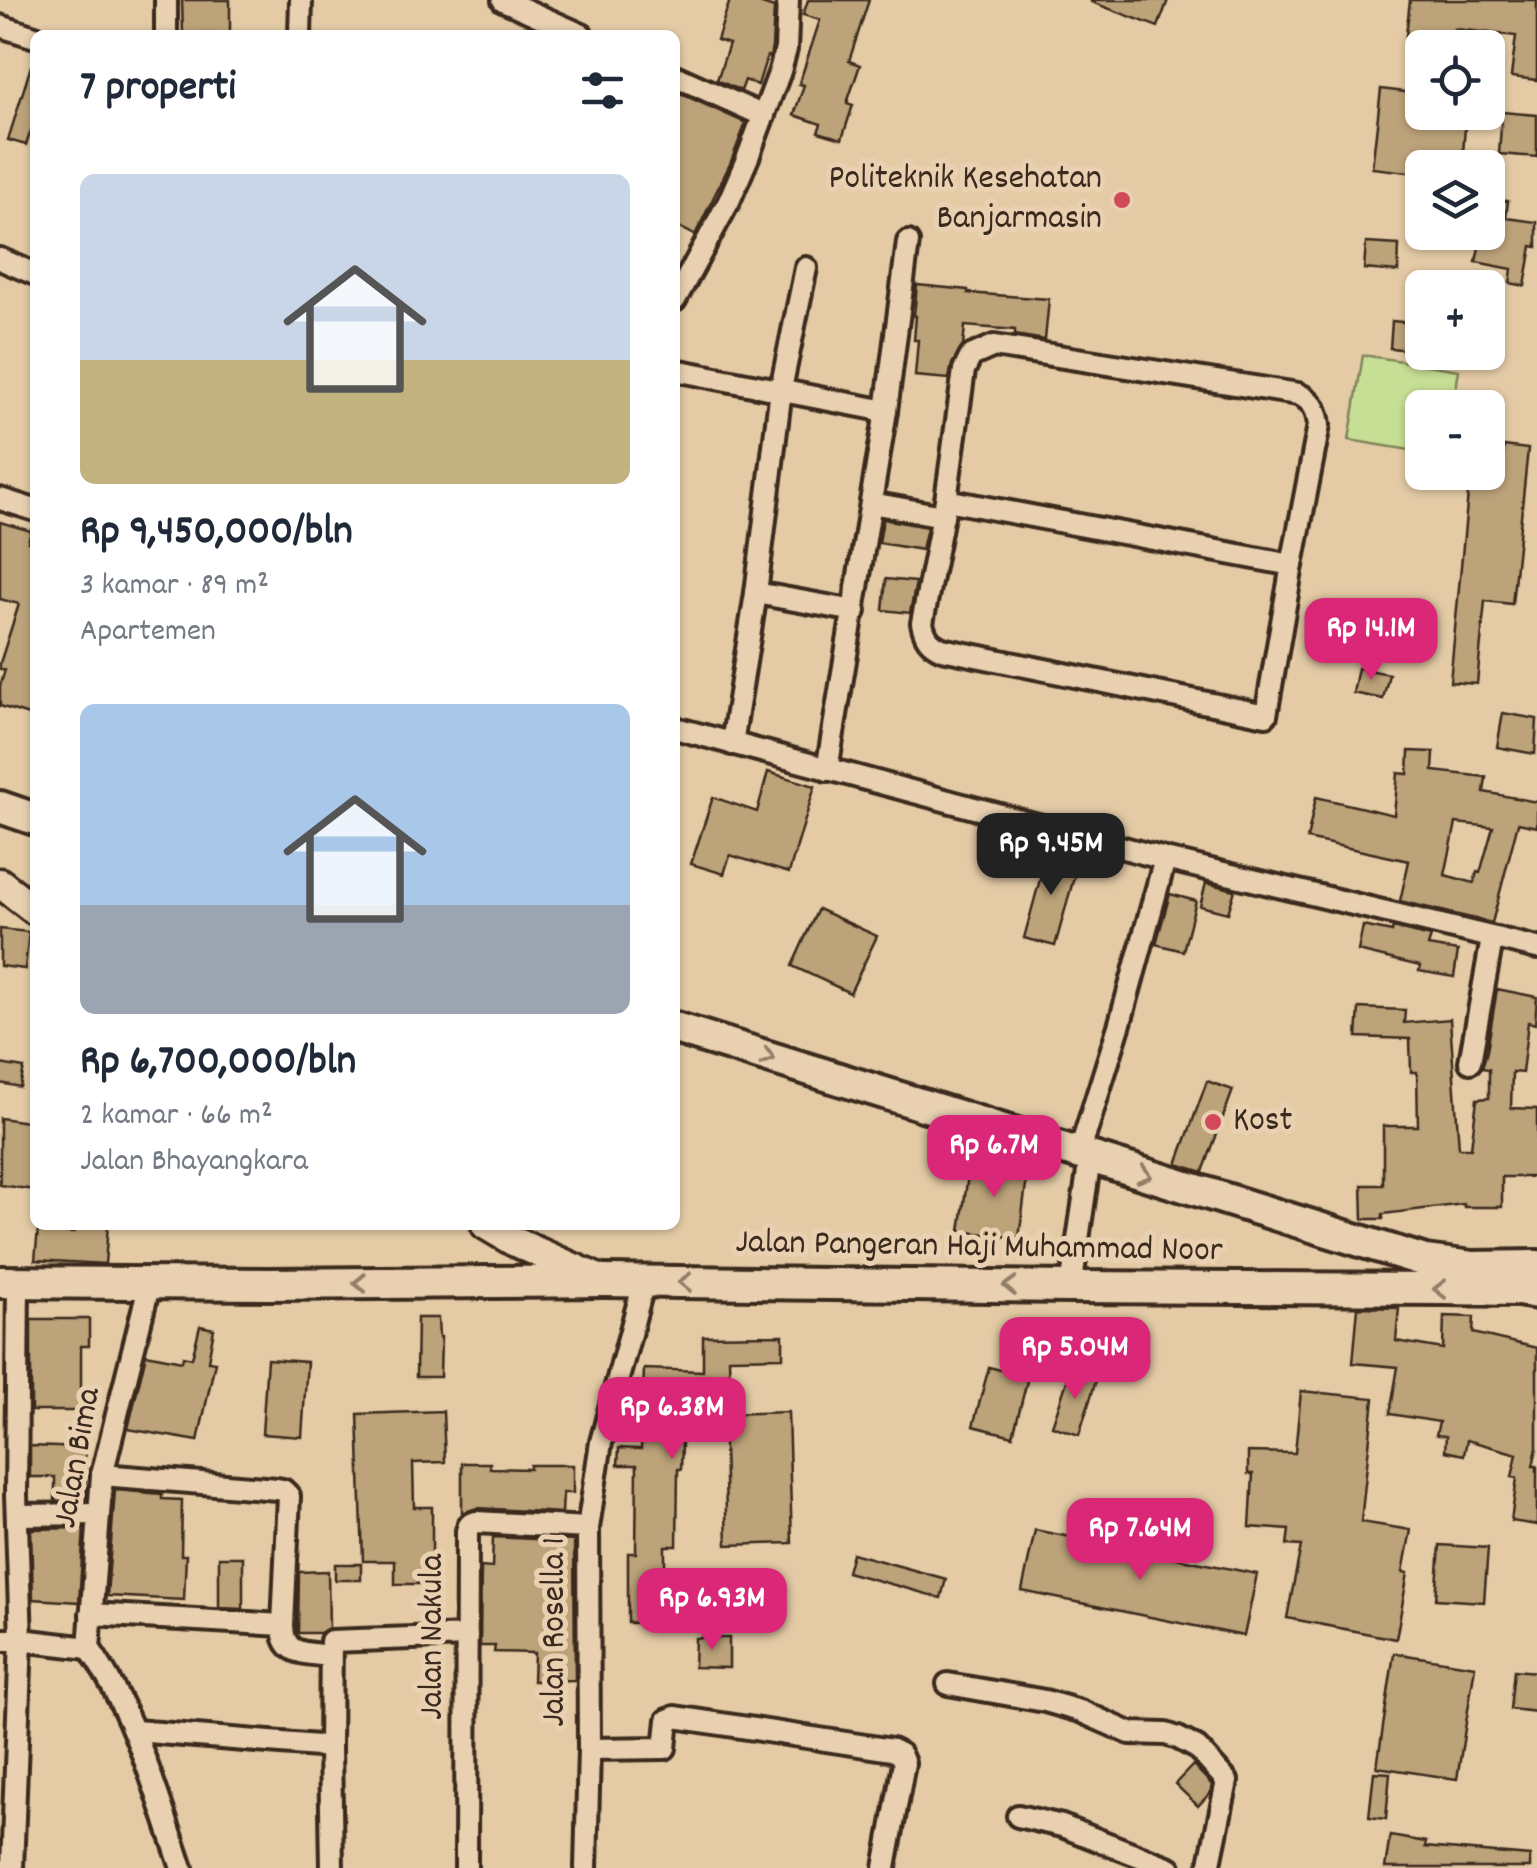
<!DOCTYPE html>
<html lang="id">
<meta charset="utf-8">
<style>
body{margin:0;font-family:Dekko,sans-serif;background:#f6f6f7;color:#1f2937;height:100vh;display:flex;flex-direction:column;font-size:38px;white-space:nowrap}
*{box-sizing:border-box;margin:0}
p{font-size:32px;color:#747a83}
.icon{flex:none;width:55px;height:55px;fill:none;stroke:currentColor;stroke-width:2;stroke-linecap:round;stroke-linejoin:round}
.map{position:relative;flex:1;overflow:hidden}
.side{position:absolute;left:30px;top:30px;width:650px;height:1200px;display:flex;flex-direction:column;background:#fff;border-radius:15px;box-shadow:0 2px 8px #0004}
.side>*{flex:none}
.tools{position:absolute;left:1405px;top:30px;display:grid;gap:20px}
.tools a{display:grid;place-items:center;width:100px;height:100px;border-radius:15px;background:#fff;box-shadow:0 2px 8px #0004;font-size:50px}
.price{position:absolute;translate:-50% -85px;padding:0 22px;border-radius:20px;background:#db2777;color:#fff;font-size:32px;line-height:65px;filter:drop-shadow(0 2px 5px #0008)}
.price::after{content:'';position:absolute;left:50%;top:60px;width:30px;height:22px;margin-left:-15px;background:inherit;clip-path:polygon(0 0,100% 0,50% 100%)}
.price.on{background:#222;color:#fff}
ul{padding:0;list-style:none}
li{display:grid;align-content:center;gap:20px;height:530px;padding:0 50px}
li span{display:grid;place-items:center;height:310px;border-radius:15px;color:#555}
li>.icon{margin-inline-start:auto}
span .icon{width:180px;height:180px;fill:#fffc;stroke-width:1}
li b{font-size:42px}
h2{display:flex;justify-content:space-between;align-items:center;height:120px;padding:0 50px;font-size:42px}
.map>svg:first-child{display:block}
.green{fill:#c7df95;stroke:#81845a;stroke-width:2.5}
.building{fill:#bda37a;stroke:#3b2a1e;stroke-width:2.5;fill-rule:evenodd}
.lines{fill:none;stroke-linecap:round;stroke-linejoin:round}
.street-casing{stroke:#3b2a1e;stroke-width:28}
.secondary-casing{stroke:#3b2a1e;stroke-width:35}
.primary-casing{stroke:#3b2a1e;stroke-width:38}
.street{stroke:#e9d0b1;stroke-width:20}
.secondary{stroke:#e9d0b1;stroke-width:28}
.primary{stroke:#e9d0b1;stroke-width:30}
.oneway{stroke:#927d68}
.poi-dot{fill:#d1495b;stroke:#e9d0b1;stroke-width:4}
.labels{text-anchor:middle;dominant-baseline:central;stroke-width:10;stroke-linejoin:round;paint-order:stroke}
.poi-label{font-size:35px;fill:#3b2a1e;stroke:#e9d0b1;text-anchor:end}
.street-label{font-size:35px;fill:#3b2a1e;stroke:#e9d0b1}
</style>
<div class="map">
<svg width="1537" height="1868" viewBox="0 0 1537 1868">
<rect width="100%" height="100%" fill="#e4cba6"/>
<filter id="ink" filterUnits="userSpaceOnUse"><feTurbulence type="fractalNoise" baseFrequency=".01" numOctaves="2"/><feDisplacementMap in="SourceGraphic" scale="20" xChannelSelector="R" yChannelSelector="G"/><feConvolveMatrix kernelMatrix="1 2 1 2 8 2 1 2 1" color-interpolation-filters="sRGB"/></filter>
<g filter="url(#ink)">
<polygon class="green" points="1363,355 1459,370 1453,407 1422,408 1422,452 1349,440"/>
<g class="building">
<polygon points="182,0 230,0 230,34 183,34"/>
<polygon points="730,0 750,0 774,8 772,47 770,57 767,56 758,85 745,80 741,91 717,80 729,44 717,40"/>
<polygon points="808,0 869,0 849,61 860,65 847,103 853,105 842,139 818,132 821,124 794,115 804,85 799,84 820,20 803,15"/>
<polygon points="1091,0 1168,0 1158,27 1091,2"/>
<polygon points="1410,0 1537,0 1537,80 1511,77 1516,36 1455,29 1453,48 1405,44"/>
<polygon points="31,66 35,66 35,129 32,128 26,145 8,140"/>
<polygon points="1381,89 1422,94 1422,112 1466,112 1462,168 1417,168 1416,173 1372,168"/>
<polygon points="675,91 746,123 730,164 695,235 675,225"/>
<polygon points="1502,112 1537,115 1537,157 1499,154"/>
<polygon points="1488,199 1508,201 1506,218 1537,222 1537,247 1532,246 1525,286 1510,283 1512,269 1476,262 1482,232 1488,232"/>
<polygon points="1366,243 1399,245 1398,272 1364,269"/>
<polygon points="917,285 968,290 968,293 1049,299 1045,340 1015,335 1015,330 965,326 963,346 952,364 949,379 915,376 918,340 914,340 916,316 914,316"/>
<polygon points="1392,321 1422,324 1422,351 1390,348"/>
<polygon points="1504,446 1528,449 1512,604 1485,601 1477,684 1450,682 1470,472 1488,472 1488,455 1503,457"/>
<polygon points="883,519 927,527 922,550 879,543"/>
<polygon points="0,522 31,531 28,542 35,543 35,717 0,706 0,686 5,670 0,669 0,663 19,604 0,599"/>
<polygon points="886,579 916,582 910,613 883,610"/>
<polygon points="1358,668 1389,674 1383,699 1353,693"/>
<polygon points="1503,713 1537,719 1535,754 1497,747"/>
<path d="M1409,751L1434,752L1433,771L1486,777L1484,792L1537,802V827L1518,823L1492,923L1400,901L1409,861L1307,839L1316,797L1394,815L1398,773L1408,774ZM1456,823L1493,827L1480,873L1477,872L1474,883L1445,875Z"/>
<polygon points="768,772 815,786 789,873 730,855 724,874 691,864 713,797 757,812"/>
<polygon points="1048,850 1079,859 1055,946 1024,938"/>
<polygon points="1206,883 1235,890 1228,913 1200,906"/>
<polygon points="1170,894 1196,901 1183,951 1156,944"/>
<polygon points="818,909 877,936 850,993 792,966"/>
<polygon points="1363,926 1392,932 1393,928 1431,937 1428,946 1458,951 1454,977 1419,971 1420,966 1358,951"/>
<polygon points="0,929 29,932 25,969 0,966"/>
<polygon points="1497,989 1537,997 1535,1024 1528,1022 1522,1073 1512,1072 1511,1108 1537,1109 1537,1177 1502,1177 1502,1207 1464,1207 1464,1204 1383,1214 1383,1219 1363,1219 1362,1185 1383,1185 1383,1126 1418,1126 1417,1072 1411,1072 1410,1039 1357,1037 1359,1008 1405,1010 1404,1023 1450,1019 1459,1148 1471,1148 1477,1099 1489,1098 1489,1069 1482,1068 1487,1051"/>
<polygon points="0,1064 24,1068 20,1087 0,1083"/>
<polygon points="1207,1081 1233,1090 1203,1172 1177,1164"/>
<polygon points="0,1118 35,1123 35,1190 0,1185"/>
<polygon points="970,1161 1028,1169 1019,1238 960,1231"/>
<polygon points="74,1225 108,1225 105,1264 35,1260 38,1229 74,1233"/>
<polygon points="1358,1307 1399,1308 1396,1341 1443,1349 1444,1316 1474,1317 1473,1333 1537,1348 1537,1448 1533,1466 1537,1466 1537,1525 1511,1521 1517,1478 1512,1477 1517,1454 1467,1440 1464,1455 1445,1451 1446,1436 1436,1435 1439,1422 1390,1414 1398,1367 1353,1363"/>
<polygon points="417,1318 438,1318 439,1337 441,1337 440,1377 416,1377"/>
<polygon points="31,1319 89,1319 89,1346 81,1346 81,1411 31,1411"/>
<polygon points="200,1326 214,1329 208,1361 215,1362 198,1441 128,1429 146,1354 182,1361 183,1356 192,1358"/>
<polygon points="783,1335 783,1357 729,1358 730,1390 684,1390 681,1469 678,1469 677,1546 665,1546 665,1623 628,1623 628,1553 636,1553 637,1465 618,1465 619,1448 641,1449 644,1369 703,1371 703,1336"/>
<polygon points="267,1359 307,1362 302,1437 262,1434"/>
<polygon points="989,1367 1028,1377 1013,1436 973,1426"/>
<polygon points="1071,1369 1097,1377 1079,1435 1052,1426"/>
<polygon points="1301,1391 1374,1398 1361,1522 1411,1530 1403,1572 1408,1573 1396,1639 1287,1618 1301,1546 1287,1545 1289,1530 1250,1527 1253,1474 1248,1474 1248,1452 1295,1453"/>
<polygon points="443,1411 445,1462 413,1463 414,1507 432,1507 432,1584 395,1584 395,1561 363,1561 358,1414"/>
<polygon points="788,1412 792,1543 727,1545 723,1414"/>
<polygon points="30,1446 85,1448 86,1500 55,1501 55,1477 30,1477"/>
<polygon points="462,1463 490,1463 490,1468 530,1469 530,1465 573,1465 573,1493 563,1493 562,1513 477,1508 462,1513"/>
<polygon points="115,1490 162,1494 162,1499 182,1500 181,1555 186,1555 184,1600 107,1596"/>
<polygon points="84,1528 79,1602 33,1599 31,1529"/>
<polygon points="1035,1530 1257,1574 1244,1636 1022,1591"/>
<polygon points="493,1537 574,1541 575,1680 533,1681 534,1653 494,1652 495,1646 480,1646 481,1567 492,1568"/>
<polygon points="1440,1545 1488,1548 1484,1602 1436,1599"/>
<polygon points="852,1553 946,1579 941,1598 847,1572"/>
<polygon points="219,1557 243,1557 243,1609 219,1608"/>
<rect x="335" y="1564" width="26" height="16"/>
<polygon points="328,1571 329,1628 320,1633 298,1633 299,1572"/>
<polygon points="695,1638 729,1638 729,1668 694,1667"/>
<polygon points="1394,1653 1475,1666 1457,1779 1377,1767"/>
<polygon points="1514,1670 1537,1672 1537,1712 1510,1709"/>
<polygon points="1193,1765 1212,1785 1210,1793 1198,1806 1175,1784"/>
<polygon points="1374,1772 1390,1773 1386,1819 1369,1817"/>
<polygon points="1390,1836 1426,1842 1425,1847 1530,1856 1530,1868 1385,1868"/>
</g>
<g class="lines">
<g class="street-casing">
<g id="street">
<polyline points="166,0 166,35"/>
<polyline points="503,0 582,35"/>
<polyline points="0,26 35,37"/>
<polyline points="300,35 301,0"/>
<polyline points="675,76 764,116"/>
<polyline points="0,259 35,274"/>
<polyline points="675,300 729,201 748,157 780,71 786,49 788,0"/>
<polyline points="675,370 886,411"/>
<polyline points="0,499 35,510"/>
<path d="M946,500L1292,565L1266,715L942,649C929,643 925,637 922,623Z"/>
<path d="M946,500L964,370L971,356L994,346L1298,394C1313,401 1317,409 1319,425L1292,565"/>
<polyline points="871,503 943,516"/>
<polyline points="756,593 855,611"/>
<polyline points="675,728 1165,859 1537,948"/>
<polyline points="732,744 756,593 781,389 806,268"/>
<polyline points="827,770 886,411 908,242"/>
<polyline points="1470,1062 1492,939"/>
<polyline points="1079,1154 1120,1023 1165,859"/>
<polyline points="1071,1287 1090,1158"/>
<polyline points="102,1475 277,1489 283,1490 289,1496 283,1625"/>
<polyline points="17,1515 99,1514"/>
<path d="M91,1614L283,1625C283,1656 304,1652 329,1656"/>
<polyline points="0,1640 21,1640 89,1648"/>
<polyline points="89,1648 102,1475 150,1282"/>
<path d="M89,1648C135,1714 156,1793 182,1868"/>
<polyline points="948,1684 1045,1701 1080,1711 1130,1733 1166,1734 1178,1738 1197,1748 1227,1781 1209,1868"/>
<polyline points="135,1731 330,1747 331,1641 467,1636"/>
<polyline points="330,1747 332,1868"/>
<polyline points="589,1749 665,1748 668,1720 675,1717 892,1750 900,1754 904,1763 885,1868"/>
<polyline points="1018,1816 1062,1826 1170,1868"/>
<polyline points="12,1868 21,1640 16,1495 18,1282"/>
<polyline points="466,1868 467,1531 469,1525 476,1522 588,1528"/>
<polyline points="586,1868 589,1749 588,1528 601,1442 644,1282"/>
</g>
</g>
<g class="secondary-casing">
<g id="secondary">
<polyline points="0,883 35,910"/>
<polyline points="486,1225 513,1241 603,1281"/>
</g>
</g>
<g class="primary-casing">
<g id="primary">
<polyline points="0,807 35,819"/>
<polyline points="675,1028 1425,1261 1472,1267 1537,1266"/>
<polyline points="0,1282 268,1284 605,1281 1071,1287 1442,1289 1518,1290 1537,1293"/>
</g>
</g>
<use href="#street" class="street"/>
<use href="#secondary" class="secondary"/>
<use href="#primary" class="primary"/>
</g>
<defs><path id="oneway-chevron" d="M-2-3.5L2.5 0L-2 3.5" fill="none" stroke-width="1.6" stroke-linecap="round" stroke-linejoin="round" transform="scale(2.5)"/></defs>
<g class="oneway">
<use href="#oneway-chevron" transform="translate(768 1057) rotate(17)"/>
<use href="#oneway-chevron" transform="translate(1145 1175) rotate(17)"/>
<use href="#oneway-chevron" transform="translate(685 1282) rotate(-179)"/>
<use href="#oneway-chevron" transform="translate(360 1283) rotate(179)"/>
<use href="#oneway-chevron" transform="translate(1010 1286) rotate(-179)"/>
<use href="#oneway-chevron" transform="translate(1440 1289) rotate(-180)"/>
</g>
</g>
<g class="poi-dot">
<circle cx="1122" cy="200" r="10"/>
<circle cx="1213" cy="1122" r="10"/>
</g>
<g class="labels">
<g class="poi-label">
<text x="1102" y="180">Politeknik Kesehatan<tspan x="1102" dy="40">Banjarmasin</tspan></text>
<text x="1233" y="1122" text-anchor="start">Kost</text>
</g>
<g class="street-label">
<text transform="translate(979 1248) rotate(1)">Jalan Pangeran Haji Muhammad Noor</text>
<text transform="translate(79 1458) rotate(-80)">Jalan Bima</text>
<text transform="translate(556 1632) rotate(-90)">Jalan Rosella 1</text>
<text transform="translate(434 1637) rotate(-90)">Jalan Nakula</text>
</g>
</g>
</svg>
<div class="tools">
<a><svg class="icon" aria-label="locate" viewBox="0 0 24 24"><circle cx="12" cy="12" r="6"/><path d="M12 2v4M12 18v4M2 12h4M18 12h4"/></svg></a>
<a><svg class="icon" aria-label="layers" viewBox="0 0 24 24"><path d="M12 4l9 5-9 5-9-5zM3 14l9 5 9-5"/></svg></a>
<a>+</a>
<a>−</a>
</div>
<b class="price" style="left:1371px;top:683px">Rp 14.1M</b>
<b class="price on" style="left:1051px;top:898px">Rp 9.45M</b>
<b class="price" style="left:994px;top:1200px">Rp 6.7M</b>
<b class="price" style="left:1075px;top:1402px">Rp 5.04M</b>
<b class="price" style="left:672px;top:1462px">Rp 6.38M</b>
<b class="price" style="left:1140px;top:1583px">Rp 7.64M</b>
<b class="price" style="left:712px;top:1653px">Rp 6.93M</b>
<section class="side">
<h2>7 properti<svg class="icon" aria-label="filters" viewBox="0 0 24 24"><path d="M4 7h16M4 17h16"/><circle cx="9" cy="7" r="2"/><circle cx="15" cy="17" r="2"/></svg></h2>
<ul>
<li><span style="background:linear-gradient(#c9d6e8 60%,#c2b280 0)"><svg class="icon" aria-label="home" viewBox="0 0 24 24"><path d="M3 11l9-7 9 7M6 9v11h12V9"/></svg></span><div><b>Rp 9,450,000/bln</b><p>3 kamar · 89 m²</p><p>Apartemen</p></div></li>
<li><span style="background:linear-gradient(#a9c7e8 65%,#9aa5b1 0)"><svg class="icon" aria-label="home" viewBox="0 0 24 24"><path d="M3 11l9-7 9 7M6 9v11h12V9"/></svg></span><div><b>Rp 6,700,000/bln</b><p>2 kamar · 66 m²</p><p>Jalan Bhayangkara</p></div></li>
</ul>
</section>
</div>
